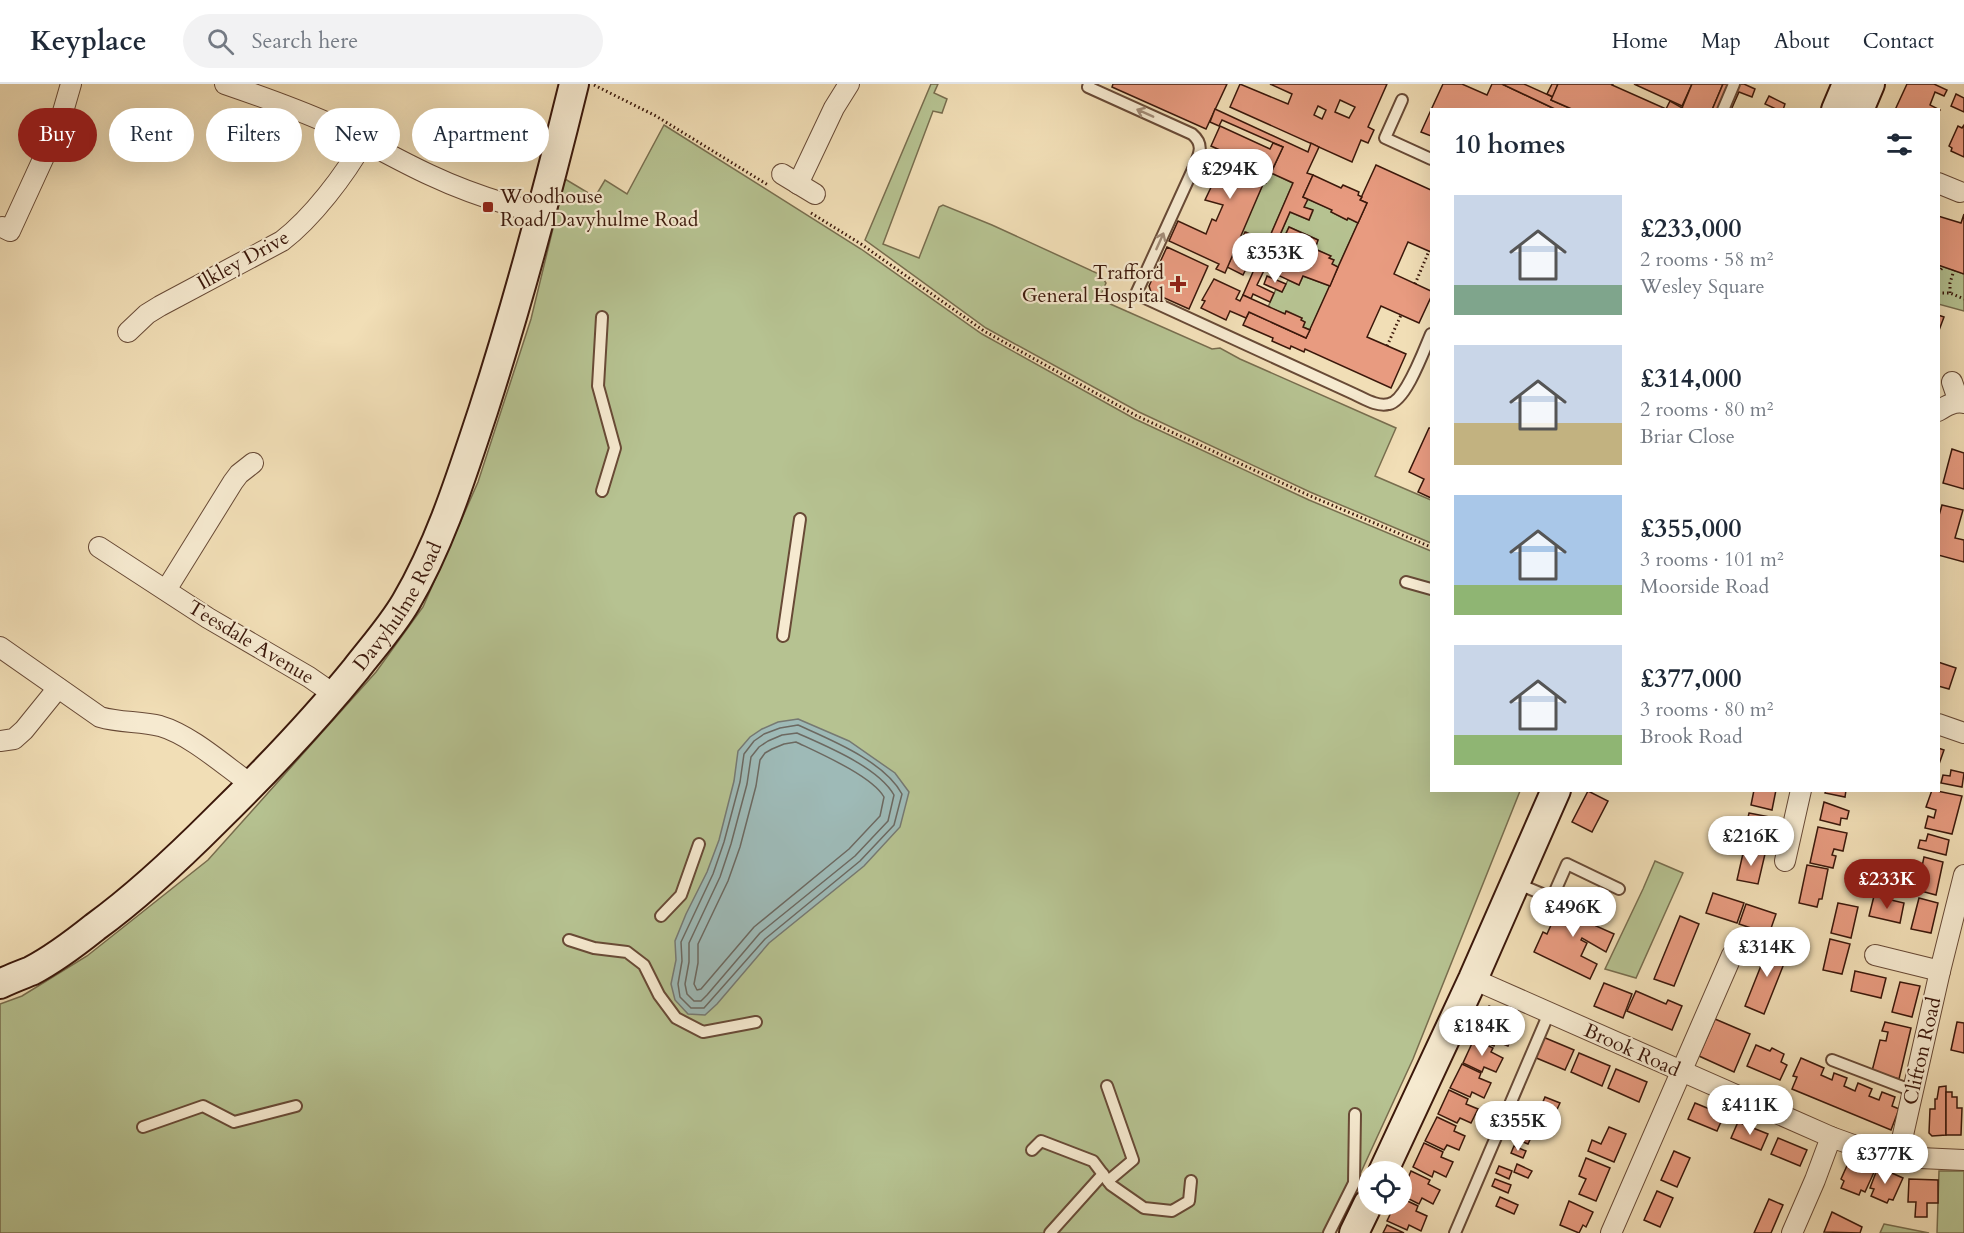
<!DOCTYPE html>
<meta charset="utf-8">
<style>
body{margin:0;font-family:Cardo,serif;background:#f2f2f3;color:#1f2937;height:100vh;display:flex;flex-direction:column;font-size:22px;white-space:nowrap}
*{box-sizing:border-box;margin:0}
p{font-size:20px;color:#747a83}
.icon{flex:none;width:33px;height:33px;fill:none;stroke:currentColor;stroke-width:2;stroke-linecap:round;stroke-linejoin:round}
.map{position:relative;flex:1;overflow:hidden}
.panel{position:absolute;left:1430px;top:24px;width:510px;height:684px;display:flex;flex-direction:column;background:#fff;border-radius:0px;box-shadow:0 6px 24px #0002}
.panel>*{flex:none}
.top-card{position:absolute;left:18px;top:24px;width:570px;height:54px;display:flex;gap:12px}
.fabs{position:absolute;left:1358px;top:1077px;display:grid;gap:12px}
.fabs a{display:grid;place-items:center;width:54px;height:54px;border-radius:50%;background:#fff;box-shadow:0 6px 24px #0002;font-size:30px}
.price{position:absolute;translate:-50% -51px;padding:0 14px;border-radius:21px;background:#fff;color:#222;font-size:20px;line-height:39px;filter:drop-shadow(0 2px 3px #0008)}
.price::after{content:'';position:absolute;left:50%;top:36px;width:18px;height:14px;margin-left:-9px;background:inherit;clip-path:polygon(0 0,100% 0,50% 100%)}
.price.active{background:#8f2418;color:#fff}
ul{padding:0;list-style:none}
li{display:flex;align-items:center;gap:18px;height:150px;padding:0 24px}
li span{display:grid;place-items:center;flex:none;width:168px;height:120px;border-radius:0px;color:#555}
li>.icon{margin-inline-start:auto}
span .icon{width:72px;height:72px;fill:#fffc;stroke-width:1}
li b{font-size:26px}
h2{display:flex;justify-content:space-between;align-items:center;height:72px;padding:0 24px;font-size:26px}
.tag{padding:0 21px;border-radius:27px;background:#fff;box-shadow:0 6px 24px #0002;font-size:21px;line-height:54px}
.tag.active{background:#8f2418;color:#fff}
header{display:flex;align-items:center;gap:36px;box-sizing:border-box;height:84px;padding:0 30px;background:#fff;border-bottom:2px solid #e0e1e3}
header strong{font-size:28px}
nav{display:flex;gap:33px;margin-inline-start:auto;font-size:21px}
.search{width:420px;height:54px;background:#f2f2f3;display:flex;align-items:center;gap:15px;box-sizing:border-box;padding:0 21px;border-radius:33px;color:#747a83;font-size:22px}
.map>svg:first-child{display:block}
.green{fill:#b6c291;stroke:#786d4e;stroke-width:1.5}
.water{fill:#9ebab7;stroke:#767972;stroke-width:1.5}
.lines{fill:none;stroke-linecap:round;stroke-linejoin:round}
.shore{stroke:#6c6961;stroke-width:1.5}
.building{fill:#e89b80;stroke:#3b180b;stroke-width:1.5;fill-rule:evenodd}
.lane-casing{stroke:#684a36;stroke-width:14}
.street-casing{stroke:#684a36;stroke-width:22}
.secondary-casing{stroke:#3b180b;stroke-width:32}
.path{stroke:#3b180b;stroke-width:3;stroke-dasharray:1.5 3;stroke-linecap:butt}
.lane{stroke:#f6ead0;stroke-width:10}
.street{stroke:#f6ead0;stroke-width:20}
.secondary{stroke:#f6ead0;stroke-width:28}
.oneway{stroke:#a28c77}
.poi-dot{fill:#8f2418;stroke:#f6ead0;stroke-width:2}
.labels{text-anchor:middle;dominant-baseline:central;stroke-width:4.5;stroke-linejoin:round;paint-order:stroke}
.poi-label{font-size:20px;fill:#3b180b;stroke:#f6ead0;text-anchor:start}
.street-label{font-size:20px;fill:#3b180b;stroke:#f6ead0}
</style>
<header>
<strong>Keyplace</strong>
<div class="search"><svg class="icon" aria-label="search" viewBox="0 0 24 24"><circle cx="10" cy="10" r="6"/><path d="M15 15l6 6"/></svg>Search here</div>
<nav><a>Home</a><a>Map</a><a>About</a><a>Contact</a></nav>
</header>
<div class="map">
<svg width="1964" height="1149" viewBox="0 0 1964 1149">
<rect width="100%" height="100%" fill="#f1deb6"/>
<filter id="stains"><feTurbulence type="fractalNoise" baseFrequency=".00333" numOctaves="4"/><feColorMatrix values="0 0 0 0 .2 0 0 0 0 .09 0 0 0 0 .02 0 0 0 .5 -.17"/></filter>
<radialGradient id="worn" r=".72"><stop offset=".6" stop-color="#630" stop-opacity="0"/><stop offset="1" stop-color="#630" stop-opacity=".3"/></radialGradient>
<g class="green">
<polygon points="931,0 938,0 934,9 947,15 942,29 933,27 883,160 919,174 939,123 943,121 992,141 1101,191 1106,199 1099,215 1212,265 1220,264 1240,275 1396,344 1375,392 1431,416 1431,459 1310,408 1139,328 986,244 865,156"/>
<polygon points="664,41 861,165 982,250 1135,335 1309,416 1431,467 1431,706 1520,707 1413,975 1333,1149 0,1149 0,920 22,912 87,872 208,776 376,588 423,523 478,398 531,235 565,95 595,113 605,96 627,110"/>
<polygon points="1271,89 1293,99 1264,166 1248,159 1252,151 1246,148 1242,155 1238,154 1264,98"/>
<polygon points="1308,115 1332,126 1331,128 1347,136 1348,134 1358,139 1338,183 1332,180 1329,174 1330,172 1315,165 1318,156 1289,143 1284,153 1280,151 1290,128 1309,136 1313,127 1304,123"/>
<polygon points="1938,181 1964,190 1964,227 1938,220"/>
<polygon points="1303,192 1330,202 1310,246 1303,243 1305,238 1301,236 1302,234 1287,227 1285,230 1268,223 1276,205 1282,208 1288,196 1299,201"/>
<polygon points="1655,777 1683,789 1636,894 1605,885 1643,805"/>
<polygon points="1939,1087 1964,1087 1964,1149 1937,1149"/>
<polygon points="1884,1140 1929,1149 1880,1149"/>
</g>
<polygon class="water" points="798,635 849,657 895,689 909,708 900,743 864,782 769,859 717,920 705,931 688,930 675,916 671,900 676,876 675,857 686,830 707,788 719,756 734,697 738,667 750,653 762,645 778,638"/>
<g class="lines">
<g class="shore">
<path d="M798,641C831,656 884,677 902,710L894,741L860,777L765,855L704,924H691L680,913L678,900L682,877L681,858L713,790L724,758L740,698L744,670L754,657L764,650L780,644Z"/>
<path d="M797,649C826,662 878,683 894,711L888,737L855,772L760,849L707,911L701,917H694L687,910L685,900L689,878V859L720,793L731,760L747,700L751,673L759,663L768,657L782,651Z"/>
<path d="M796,658C819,669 872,692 884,713L880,732L849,765L754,843L701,905L697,906L694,900L698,879V860L728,797L740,763L756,702L760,676L765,669L772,665L784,660Z"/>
</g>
</g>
<g class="building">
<polygon points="1113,0 1227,0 1206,45 1112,3"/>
<path d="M1240,0L1288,20L1292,10L1270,0H1387L1368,43L1374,46L1368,59L1361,56L1352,78L1230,23ZM1340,16L1355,23L1349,34L1335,28ZM1318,22L1326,26L1322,35L1314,31Z"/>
<polygon points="1443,0 1462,0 1487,11 1492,0 1502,0 1557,26 1431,26"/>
<polygon points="1502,0 1524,0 1553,13 1551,16 1574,26 1557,26"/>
<polygon points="1552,0 1558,0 1553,13 1547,10"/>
<polygon points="1558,0 1613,0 1612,1 1666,25 1670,17 1686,26 1574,26 1551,16"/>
<polygon points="1634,0 1692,0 1682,22"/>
<polygon points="1692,0 1723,0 1712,26 1686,26 1682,24"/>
<polygon points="1723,0 1744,0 1755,5 1752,13 1739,8 1731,26 1712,26"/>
<polygon points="1907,0 1934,0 1947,6 1944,12 1935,8 1930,21 1940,26 1938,29 1938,26 1895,26"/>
<polygon points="1956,10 1964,14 1964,28 1951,22"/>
<polygon points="1769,12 1785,20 1783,26 1778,26 1765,20"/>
<polygon points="1215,25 1308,68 1311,59 1319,63 1307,89 1313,91 1303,113 1308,115 1304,123 1313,126 1309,136 1290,128 1280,151 1284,153 1278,167 1274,166 1257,201 1274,209 1270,218 1253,210 1251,215 1243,211 1256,181 1247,183 1243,191 1227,183 1240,155 1242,155 1245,148 1252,151 1248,159 1264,166 1293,99 1271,89 1283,63 1222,36 1219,42 1210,38"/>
<polygon points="1431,26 1431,52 1421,48"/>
<polygon points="1964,41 1964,73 1951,67 1952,64 1949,62 1958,42 1962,44"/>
<polygon points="1220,42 1270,65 1273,59 1283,63 1266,99 1264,98 1225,189 1216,185 1219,180 1169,157 1178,137 1206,150 1212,135 1216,137 1223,121 1205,116 1214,97 1229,106 1239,85 1247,88 1251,80 1211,62"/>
<polygon points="1376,81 1431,106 1431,168 1408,158 1394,190 1431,207 1431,213 1419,239 1381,222 1367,253 1406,270 1391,304 1305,265 1304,268 1291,262 1290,265 1272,257 1273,254 1243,241 1249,228 1306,254 1367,119 1360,116"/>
<polygon points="1313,91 1341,104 1343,101 1359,108 1358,111 1362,113 1360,116 1367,119 1358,139 1348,134 1347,136 1331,128 1332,126 1303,113"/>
<polygon points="1964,130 1964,190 1938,181 1938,132 1961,139"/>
<polygon points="1289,143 1318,156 1315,165 1331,172 1329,174 1334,176 1332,180 1338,183 1330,202 1303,192 1299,201 1269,187"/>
<polygon points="1167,163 1208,182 1189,225 1151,208 1149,202"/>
<polygon points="1267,192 1286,200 1282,208 1264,200"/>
<polygon points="1214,195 1240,207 1236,215 1240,217 1243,211 1285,230 1286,227 1302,234 1301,236 1305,238 1303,243 1310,246 1306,254 1249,228 1246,234 1230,227 1226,236 1201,224 1205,217 1202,216"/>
<polygon points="1938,231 1944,233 1938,249"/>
<polygon points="1429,344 1431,344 1431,414 1418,408 1424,395 1409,388"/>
<polygon points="1952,365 1964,369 1964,405 1943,399"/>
<polygon points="1942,421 1963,426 1955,454 1964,456 1964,478 1938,471 1938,435"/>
<polygon points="1938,578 1956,584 1949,605 1938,602"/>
<polygon points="1938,664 1944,666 1938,683"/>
<polygon points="1951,686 1964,689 1962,703 1941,699 1943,691 1950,692"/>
<polygon points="1754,706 1776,706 1772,726 1751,721"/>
<polygon points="1826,706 1846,706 1845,713 1825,709"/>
<polygon points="1932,706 1962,712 1952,750 1925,744 1928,732 1934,734 1936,726 1926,723"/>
<polygon points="1588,707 1608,717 1592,748 1572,738"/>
<polygon points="1824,718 1849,727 1847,735 1841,734 1840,741 1820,736"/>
<polygon points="1749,729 1770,733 1763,764 1742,759"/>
<polygon points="1818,743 1847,749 1843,767 1834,765 1832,771 1836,772 1833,784 1810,779"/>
<polygon points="1928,750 1949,756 1946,771 1918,764 1920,756 1926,757"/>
<polygon points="1744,765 1765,770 1758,800 1737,796"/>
<polygon points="1924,773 1943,778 1936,811 1917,806"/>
<polygon points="1807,781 1828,785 1822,815 1819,815 1817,823 1799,819"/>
<polygon points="1713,809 1744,819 1737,839 1706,829"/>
<polygon points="1874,812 1904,819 1900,839 1869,832"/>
<polygon points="1568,814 1596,828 1592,837 1597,840 1596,842 1614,850 1606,868 1582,854 1581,856 1587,859 1581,872 1597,880 1590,895 1534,868 1543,848 1547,850 1551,841 1547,839 1557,819 1564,822"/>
<polygon points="1919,814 1938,819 1931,849 1911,845"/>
<polygon points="1838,819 1858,823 1851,854 1831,849"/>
<polygon points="1746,820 1776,830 1769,850 1739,840"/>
<polygon points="1680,832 1699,840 1674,902 1654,895"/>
<polygon points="1830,855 1850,860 1842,890 1823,886"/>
<polygon points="1770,859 1789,867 1764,930 1745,922"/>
<polygon points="1855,887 1886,894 1881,914 1851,907"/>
<polygon points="1900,898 1920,902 1912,933 1892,928"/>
<polygon points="1604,899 1632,910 1623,934 1594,922"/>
<polygon points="1636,907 1666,920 1668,916 1682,922 1672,946 1627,927"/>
<polygon points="1489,922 1520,936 1517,944 1504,938 1502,943 1514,949 1508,962 1496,957 1494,962 1475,953"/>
<polygon points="1715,935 1750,950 1734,988 1699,972"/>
<polygon points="1885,938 1911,944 1899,995 1872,987 1880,956 1886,957 1888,948 1882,947"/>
<polygon points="1957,938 1964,939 1964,969 1951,966"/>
<polygon points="1543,953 1574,966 1565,986 1534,973"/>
<polygon points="1474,955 1493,964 1491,968 1503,974 1496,988 1484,983 1482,988 1463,979"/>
<polygon points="1756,961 1770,967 1772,964 1784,970 1781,978 1787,981 1780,996 1747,982"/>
<polygon points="1579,969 1610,982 1602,1002 1571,988"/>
<polygon points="1801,974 1824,984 1821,991 1832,996 1834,989 1847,994 1844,1002 1855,1007 1858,999 1872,1005 1869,1012 1879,1016 1882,1008 1895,1013 1892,1022 1899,1025 1891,1046 1792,1005 1797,993 1793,992"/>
<polygon points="1462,980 1481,989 1479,994 1491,999 1484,1014 1472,1008 1470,1013 1450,1004"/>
<polygon points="1616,985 1647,998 1639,1018 1608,1004"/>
<polygon points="1946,1002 1946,1051 1932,1052 1929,1049 1930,1025 1935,1025 1935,1015 1937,1015 1939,1003"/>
<polygon points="1449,1006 1468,1015 1466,1020 1478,1025 1471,1039 1460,1034 1457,1039 1438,1030"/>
<polygon points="1946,1008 1952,1008 1952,1013 1957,1013 1957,1024 1962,1024 1961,1051 1946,1051"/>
<polygon points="1545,1013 1560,1019 1553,1034 1542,1029 1546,1021 1542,1020"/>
<polygon points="1695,1019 1724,1031 1717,1047 1688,1035"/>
<polygon points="1525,1028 1551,1039 1545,1052 1520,1041"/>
<polygon points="1437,1033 1456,1042 1454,1047 1465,1052 1459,1066 1447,1061 1444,1066 1425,1057"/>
<polygon points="1738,1038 1768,1050 1761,1066 1731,1054"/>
<polygon points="1520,1043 1533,1049 1528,1060 1516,1055"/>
<polygon points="1609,1043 1626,1050 1614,1078 1588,1067 1592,1056 1601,1060"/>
<polygon points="1778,1054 1807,1066 1800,1082 1771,1070"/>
<polygon points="1424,1059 1443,1068 1441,1073 1453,1078 1446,1093 1434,1087 1432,1093 1413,1083"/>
<polygon points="1514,1062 1526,1067 1523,1074 1511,1069"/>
<polygon points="1674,1067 1690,1074 1677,1103 1661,1096"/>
<polygon points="1586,1074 1610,1084 1596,1117 1579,1110 1586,1095 1579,1092"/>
<polygon points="1850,1075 1875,1086 1865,1108 1861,1106 1859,1111 1841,1104 1844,1097 1841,1095"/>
<polygon points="1517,1080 1532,1087 1528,1094 1514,1088"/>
<polygon points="1499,1082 1512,1087 1509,1095 1496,1089"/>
<polygon points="1878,1083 1903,1094 1893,1116 1889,1115 1887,1119 1871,1112 1874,1105 1870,1104"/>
<polygon points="1411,1087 1430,1096 1428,1100 1440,1106 1433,1120 1422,1114 1419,1120 1401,1111"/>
<polygon points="1495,1095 1511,1101 1508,1109 1492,1102"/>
<polygon points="1909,1095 1938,1096 1938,1119 1927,1119 1927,1133 1915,1133 1916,1118 1908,1118"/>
<polygon points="1657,1107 1673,1114 1660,1143 1644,1136"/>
<polygon points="1500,1113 1518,1121 1514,1130 1496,1122"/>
<polygon points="1401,1114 1418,1122 1416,1127 1427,1132 1421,1147 1409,1141 1407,1146 1387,1137 1395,1120 1401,1120"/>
<polygon points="1769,1115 1783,1121 1771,1149 1754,1149"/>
<polygon points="1569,1117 1593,1128 1586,1143 1583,1141 1579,1149 1560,1141"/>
<polygon points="1832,1128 1862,1143 1860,1149 1824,1148"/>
<polygon points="1387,1141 1404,1149 1383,1149"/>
</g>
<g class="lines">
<g class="lane-casing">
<g id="lane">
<path d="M1089,0L1088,3L1192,50C1204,60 1200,69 1194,83L1136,210L1354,310C1365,315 1377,323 1389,320C1406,317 1424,266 1431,250"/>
<polyline points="1402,16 1385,54 1431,75"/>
<polyline points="1723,26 1734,0"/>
<polyline points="602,407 615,364 598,302 602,233"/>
<polyline points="1406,498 1431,505"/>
<polyline points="783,552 800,435"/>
<polyline points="1516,799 1552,814 1567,780 1619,805"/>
<polyline points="661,832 681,811 699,760"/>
<polyline points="569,856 594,864 627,868 644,881 659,911 676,934 703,948 756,938"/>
<polyline points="1832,976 1913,1007"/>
<polyline points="1107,1002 1133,1076 1108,1097"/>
<polyline points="143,1043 203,1022 234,1038 296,1022"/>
<polyline points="1032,1066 1041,1057 1093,1077 1111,1101 1144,1124 1172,1127 1189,1117 1191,1097"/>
<polyline points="1050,1149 1103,1090"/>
<polyline points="1329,1149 1354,1099 1355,1030"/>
<polyline points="1455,1149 1549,929"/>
</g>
</g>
<g class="street-casing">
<g id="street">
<path d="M225,0C260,12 294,24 328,39C362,55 395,75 430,91C466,108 503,120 542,130"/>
<polyline points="782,90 815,110"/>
<polyline points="1938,99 1960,108"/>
<polyline points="798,100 834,24 849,0"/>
<polyline points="2,143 10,147 60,38 71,0"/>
<path d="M128,248L147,230L160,222L282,157C312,134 345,91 364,57"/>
<polyline points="1952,298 1959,318"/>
<path d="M1938,327C1946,322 1954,317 1964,319"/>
<polyline points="99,463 208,534 309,593 335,611"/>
<polyline points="166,506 233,398 239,390 253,379"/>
<path d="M0,563L100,633C120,639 140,637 160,642C191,651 225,682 252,701"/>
<polyline points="1938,640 1964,649"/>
<polyline points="0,657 14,655 24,646 58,604"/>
<polyline points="1785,777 1801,706"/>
<polyline points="1875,871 1940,887"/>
<polyline points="1473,895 1831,1053 1867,1066 1898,1073 1964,1076"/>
<polyline points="1898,1073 1940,887 1964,791"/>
<polyline points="1611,1149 1732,871"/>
<polyline points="1792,1149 1815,1096 1831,1053"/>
</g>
</g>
<g class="secondary-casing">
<g id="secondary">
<polyline points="1836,26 1847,0"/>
<polyline points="1859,26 1870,0"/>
<path id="s1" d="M0,900C10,895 21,891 31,887C54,875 75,859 95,843C139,811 178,774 216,736C265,688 313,638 356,585C373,563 392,542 406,518C441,458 461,393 483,327C518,219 547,110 574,0"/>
<polyline points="1383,1088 1473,895 1556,706"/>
<polyline points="1354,1149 1368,1120"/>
</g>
</g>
<g class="path">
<polyline points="594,1 656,32 768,101"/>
<polyline points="811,129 861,160 984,247 1137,332 1308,411 1431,463"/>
<polyline points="1938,189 1943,183"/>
<polyline points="1415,200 1429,167"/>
<polyline points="1938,209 1950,209 1964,215"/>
<polyline points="1950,209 1950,199 1954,186"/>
<polyline points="1387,262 1401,231"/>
</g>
<use href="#lane" class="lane"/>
<use href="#street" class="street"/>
<use href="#secondary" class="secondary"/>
</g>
<defs><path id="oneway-shaft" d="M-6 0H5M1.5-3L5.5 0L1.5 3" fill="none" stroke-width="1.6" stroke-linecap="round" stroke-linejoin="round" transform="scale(1.5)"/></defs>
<g class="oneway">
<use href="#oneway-shaft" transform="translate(1145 29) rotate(-156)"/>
<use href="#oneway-shaft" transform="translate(1160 157) rotate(-66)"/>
</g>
<g class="poi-dot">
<rect x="482" y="117" width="12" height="12" rx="3"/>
<path d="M1175 191h6v6h6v6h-6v6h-6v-6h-6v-6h6z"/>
</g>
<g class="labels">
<g class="poi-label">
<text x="500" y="112">Woodhouse<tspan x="500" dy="23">Road/Davyhulme Road</tspan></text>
<text x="1164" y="188" text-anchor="end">Trafford<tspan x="1164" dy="23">General Hospital</tspan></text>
</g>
<g class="street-label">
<text transform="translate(243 176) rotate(-29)">Ilkley Drive</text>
<text stroke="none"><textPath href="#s1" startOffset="555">Davyhulme Road</textPath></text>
<text transform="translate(251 558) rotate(31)">Teesdale Avenue</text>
<text transform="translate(1632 966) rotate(24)">Brook Road</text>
<text transform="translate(1922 967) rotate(-77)">Clifton Road</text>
</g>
</g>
<rect width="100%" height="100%" filter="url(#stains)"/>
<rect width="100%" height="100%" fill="url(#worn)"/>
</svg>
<div class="fabs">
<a><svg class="icon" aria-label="locate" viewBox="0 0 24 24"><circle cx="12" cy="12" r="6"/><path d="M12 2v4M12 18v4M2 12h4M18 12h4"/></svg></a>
</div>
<b class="price" style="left:1230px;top:116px">£294K</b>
<b class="price" style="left:1275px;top:200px">£353K</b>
<b class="price" style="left:1751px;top:783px">£216K</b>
<b class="price active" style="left:1887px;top:826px">£233K</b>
<b class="price" style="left:1573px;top:854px">£496K</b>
<b class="price" style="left:1767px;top:894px">£314K</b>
<b class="price" style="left:1482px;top:973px">£184K</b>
<b class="price" style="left:1750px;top:1052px">£411K</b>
<b class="price" style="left:1518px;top:1068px">£355K</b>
<b class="price" style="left:1885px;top:1101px">£377K</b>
<div class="top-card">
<a class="tag active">Buy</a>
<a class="tag">Rent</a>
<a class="tag">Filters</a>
<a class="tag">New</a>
<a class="tag">Apartment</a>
</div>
<section class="panel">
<h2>10 homes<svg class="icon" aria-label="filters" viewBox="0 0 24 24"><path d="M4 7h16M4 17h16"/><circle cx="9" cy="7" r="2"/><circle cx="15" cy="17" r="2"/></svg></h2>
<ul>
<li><span style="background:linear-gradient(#c9d6e8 75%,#7fa58c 0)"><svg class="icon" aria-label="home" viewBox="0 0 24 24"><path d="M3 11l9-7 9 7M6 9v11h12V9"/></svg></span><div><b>£233,000</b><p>2 rooms · 58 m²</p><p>Wesley Square</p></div></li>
<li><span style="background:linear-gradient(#c9d6e8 65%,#c2b280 0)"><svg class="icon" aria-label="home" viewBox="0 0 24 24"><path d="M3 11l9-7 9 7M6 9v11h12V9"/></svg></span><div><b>£314,000</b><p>2 rooms · 80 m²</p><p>Briar Close</p></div></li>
<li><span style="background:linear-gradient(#a9c7e8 75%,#8fb573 0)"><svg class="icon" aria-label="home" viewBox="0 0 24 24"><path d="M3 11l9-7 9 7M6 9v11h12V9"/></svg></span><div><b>£355,000</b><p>3 rooms · 101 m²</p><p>Moorside Road</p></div></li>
<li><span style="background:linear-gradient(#c9d6e8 75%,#8fb573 0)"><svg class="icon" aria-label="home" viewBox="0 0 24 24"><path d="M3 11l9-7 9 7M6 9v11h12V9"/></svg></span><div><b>£377,000</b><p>3 rooms · 80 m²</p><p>Brook Road</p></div></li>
</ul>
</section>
</div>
